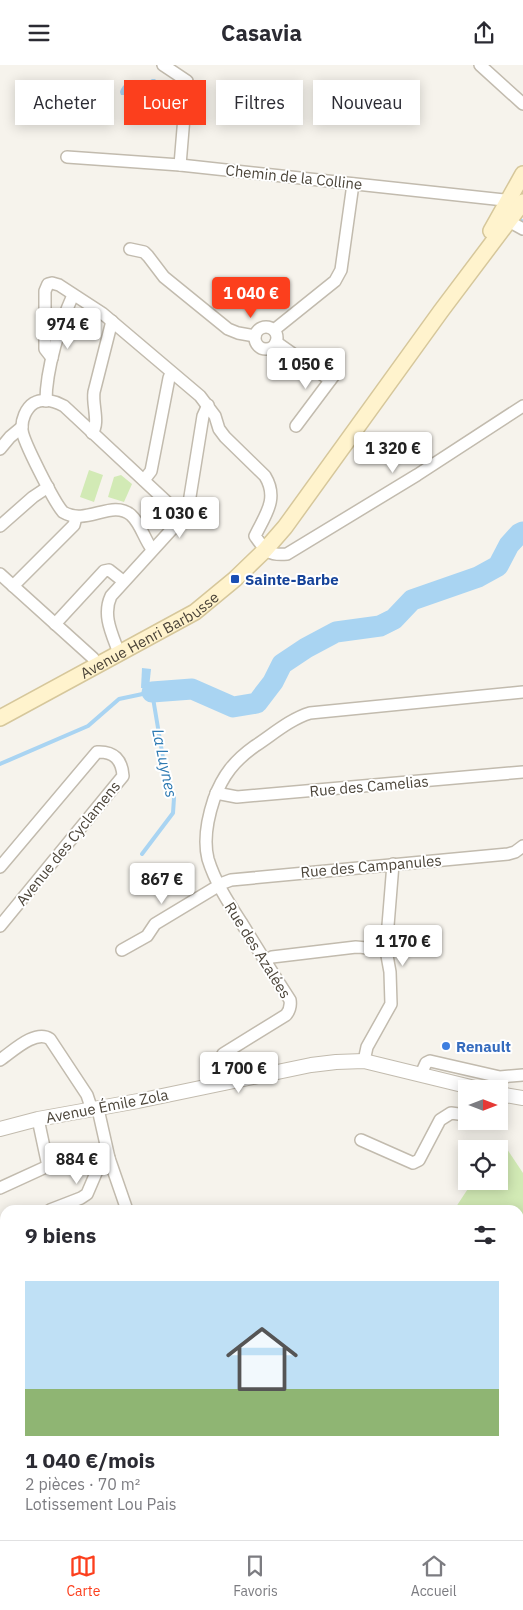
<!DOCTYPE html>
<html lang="fr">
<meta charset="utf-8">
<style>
body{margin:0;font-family:"IBM Plex Sans",sans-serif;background:#f7f7f7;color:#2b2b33;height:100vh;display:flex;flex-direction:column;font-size:19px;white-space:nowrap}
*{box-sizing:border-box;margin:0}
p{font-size:16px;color:#7c7c81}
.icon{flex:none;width:28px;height:28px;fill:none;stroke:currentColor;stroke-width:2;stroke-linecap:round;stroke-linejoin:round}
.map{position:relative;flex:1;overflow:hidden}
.sheet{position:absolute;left:0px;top:1140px;width:524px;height:335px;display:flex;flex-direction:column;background:#fff;border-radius:15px 15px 0 0;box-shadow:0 2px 12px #0003}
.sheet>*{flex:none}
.hud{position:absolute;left:15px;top:15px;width:494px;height:45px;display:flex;gap:10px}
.needle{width:32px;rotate:90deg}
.fabs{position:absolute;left:458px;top:1015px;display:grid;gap:10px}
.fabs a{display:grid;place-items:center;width:50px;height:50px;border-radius:0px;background:#fff;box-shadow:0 2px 12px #0003;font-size:25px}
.price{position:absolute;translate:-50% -42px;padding:0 11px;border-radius:5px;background:#fff;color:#222;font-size:16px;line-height:32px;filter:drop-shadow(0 1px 2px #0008)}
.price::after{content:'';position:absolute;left:50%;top:30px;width:15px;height:11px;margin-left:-8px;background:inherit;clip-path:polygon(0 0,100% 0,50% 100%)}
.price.selected{background:#fc3f1d;color:#fff}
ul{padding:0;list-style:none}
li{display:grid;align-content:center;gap:10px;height:265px;padding:0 25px}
li span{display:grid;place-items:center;height:155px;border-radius:0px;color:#555}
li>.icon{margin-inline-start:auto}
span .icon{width:90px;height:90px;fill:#fffc;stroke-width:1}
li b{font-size:21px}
h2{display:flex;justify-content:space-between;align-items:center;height:60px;padding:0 25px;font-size:21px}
.chip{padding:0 18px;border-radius:0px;background:#fff;box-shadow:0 2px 12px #0003;font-size:18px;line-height:45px}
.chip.selected{background:#fc3f1d;color:#fff}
header{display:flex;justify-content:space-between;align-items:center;height:65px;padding:0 25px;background:#fff;font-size:22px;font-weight:700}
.tabs{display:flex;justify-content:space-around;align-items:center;height:70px;border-top:1px solid #e1e1e2;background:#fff;font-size:14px;color:#7c7c81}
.tabs a{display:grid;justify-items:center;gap:2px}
.tabs .selected{color:#fc3f1d}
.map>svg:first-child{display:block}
.green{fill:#d2eab5}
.water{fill:#a9d4f2}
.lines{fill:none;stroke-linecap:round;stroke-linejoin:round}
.stream{stroke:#a9d4f2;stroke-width:4}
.river{stroke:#a9d4f2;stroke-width:21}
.minor-casing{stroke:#c2bbae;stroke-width:14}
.tertiary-casing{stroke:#c2bbae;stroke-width:16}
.secondary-casing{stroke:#d6c79b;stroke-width:18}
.minor{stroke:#fff;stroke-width:11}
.tertiary{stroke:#fff;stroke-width:14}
.secondary{stroke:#fff3cd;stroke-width:15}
.transit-dot{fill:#1a4fb4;stroke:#fff;stroke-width:2}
.shop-dot{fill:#3f7fe0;stroke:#fff;stroke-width:2}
.labels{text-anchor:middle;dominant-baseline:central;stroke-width:4;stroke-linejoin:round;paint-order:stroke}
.street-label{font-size:15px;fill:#4b4439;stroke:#fff}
.transit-label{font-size:15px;font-weight:bold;fill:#164399;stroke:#fff;text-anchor:start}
.shop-label{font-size:15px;font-weight:bold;fill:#366cbe;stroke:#fff;text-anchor:start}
.water-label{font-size:16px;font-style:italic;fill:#2e7ab2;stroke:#fff}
</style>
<header><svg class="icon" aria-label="menu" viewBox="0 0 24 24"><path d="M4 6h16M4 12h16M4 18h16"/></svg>Casavia<svg class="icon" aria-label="share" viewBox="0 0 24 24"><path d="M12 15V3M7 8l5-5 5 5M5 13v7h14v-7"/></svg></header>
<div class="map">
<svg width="523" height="1475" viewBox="0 0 523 1475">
<rect width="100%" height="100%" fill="#f6f3ec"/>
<g class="green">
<polygon points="89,405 103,410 94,437 80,432"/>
<polygon points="121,410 132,419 124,437 108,432 114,412"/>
<polygon points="501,1075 523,1108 523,1475 390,1475 392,1470 519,1470 519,1145 454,1145 473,1116 499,1116 499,1084 495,1084"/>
<polygon points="27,1470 208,1470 206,1475 25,1475"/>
</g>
<g class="water">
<polygon points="152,14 155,14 158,17 156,34 148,33 149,16"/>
<path d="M132,15L137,18V24L127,30H121L120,27C121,22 127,16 132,15Z"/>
<polygon points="142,603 151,604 149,623 141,623"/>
</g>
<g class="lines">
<g class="stream">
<polyline points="520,155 523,157"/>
<polyline points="0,699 88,661 119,634 152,627 163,693 174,733 173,748 142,789"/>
</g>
<polyline class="river" points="152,627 192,624 233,642 257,638 273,617 282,599 306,583 336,567 380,561 394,554 412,535 478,512 498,501 509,480 519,469 523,467"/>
<g class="minor-casing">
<g id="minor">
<polyline points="163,0 187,16 180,100"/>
<polyline points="480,0 523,39"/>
<polyline points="67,92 180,100 504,135 513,139"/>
<polyline points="503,153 523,164"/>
<polyline points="130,184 144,187 148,191 164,212 228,264 238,268 255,271"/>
<circle cx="266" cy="273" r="11"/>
<polyline points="274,265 335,216 341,205 353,119"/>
<polyline points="276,277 330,315"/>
<path d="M52,293L45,284V226L48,219L52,218L59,220L102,248L200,331L215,351L219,364L225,372L265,411C279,434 265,450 255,471C265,485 268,491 287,489L417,410L523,341"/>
<path d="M46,336C46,304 60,259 73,230"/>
<polyline points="296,361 338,305"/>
<path d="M92,368C100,358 92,340 94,327L112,256"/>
<polyline points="0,384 10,372 22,362"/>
<polyline points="144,415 151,406 169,313 171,308"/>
<polyline points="0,461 33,432 48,422"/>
<path d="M152,484C144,474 141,459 131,450C112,434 86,461 63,447C54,437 23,376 22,365C21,355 26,343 34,338C43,333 55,336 64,341L183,452"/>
<polyline points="0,509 93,593 97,601"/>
<polyline points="13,521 74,460 76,452"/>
<polyline points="55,559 104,506 109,505 123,516"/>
<path d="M119,588C112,569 102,550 111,531L183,452L188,444L203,351L208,340"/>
<polyline points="216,728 237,732 523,707"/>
<path d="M0,802L97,687C114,686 122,695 123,711L0,861"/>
<polyline points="122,885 147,871 155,859 223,818 231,815 508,789 515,787 523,781"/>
<path d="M265,896L272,892L356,882C366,882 375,886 386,885"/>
<path d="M0,995C12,987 35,964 50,974L87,1030L92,1045"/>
<polyline points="364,996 367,982 391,939 390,907 386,885 393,799"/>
<polyline points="421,1009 426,998 430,996 500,1012 523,1010"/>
<path d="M223,1019L220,997L223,989L286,950C290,945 291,941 290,935C273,909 257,883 241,857C228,837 215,817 208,794C203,774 208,752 214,734C223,710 234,696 255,681C272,670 290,654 310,648L523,627"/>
<polyline points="98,1044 109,1093 127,1145"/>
<polyline points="38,1054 48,1101"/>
<polyline points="361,1075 413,1098 419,1095 440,1055 451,1048 466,1050"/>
<polyline points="0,1123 48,1101 109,1093"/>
<polyline points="50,1145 81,1133 87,1129 102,1094"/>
<polyline points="0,1397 5,1404"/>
<polyline points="0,1460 5,1454"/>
</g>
</g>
<g class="tertiary-casing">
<g id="tertiary">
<polyline points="499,1029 523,1033"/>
<polyline points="0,1064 38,1054 138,1036 311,1000 336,997 364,996 479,1024"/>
</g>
</g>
<g class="secondary-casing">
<g id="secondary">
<polyline points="491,166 523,109"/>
<path id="s1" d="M0,653L195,547L235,514L265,485L285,462L441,246L523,137"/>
</g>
</g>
<use href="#minor" class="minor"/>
<use href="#tertiary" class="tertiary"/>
<use href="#secondary" class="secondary"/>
</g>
<rect class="transit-dot" x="230" y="509" width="10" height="10" rx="2.5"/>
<circle class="shop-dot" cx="446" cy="981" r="5"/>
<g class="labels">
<g class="street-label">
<text transform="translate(294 112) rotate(6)">Chemin de la Colline</text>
<text stroke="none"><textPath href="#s1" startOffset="171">Avenue Henri Barbusse</textPath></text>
<text transform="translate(369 721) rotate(-5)">Rue des Camelias</text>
<text transform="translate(68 778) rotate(-51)">Avenue des Cyclamens</text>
<text transform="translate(371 801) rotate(-5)">Rue des Campanules</text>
<text transform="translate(258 885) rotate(58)">Rue des Azalées</text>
<text transform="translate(107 1041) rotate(-11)">Avenue Émile Zola</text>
</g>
<g class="transit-label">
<text x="245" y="514">Sainte-Barbe</text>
</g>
<g class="shop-label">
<text x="456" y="981">Renault</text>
</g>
<g class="water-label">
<text transform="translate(165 698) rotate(78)">La Luynes</text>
</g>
</g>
</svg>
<div class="fabs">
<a><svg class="needle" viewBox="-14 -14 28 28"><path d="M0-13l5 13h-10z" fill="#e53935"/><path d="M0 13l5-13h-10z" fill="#7c7c81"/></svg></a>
<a><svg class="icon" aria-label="locate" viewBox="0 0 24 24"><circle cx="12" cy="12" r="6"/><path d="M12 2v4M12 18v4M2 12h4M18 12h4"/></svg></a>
</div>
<b class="price selected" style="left:251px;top:254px">1 040 €</b>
<b class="price" style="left:68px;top:285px">974 €</b>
<b class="price" style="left:306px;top:325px">1 050 €</b>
<b class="price" style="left:393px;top:409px">1 320 €</b>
<b class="price" style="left:180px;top:474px">1 030 €</b>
<b class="price" style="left:162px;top:840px">867 €</b>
<b class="price" style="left:403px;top:902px">1 170 €</b>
<b class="price" style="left:239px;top:1029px">1 700 €</b>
<b class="price" style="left:77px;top:1120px">884 €</b>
<div class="hud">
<a class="chip">Acheter</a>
<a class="chip selected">Louer</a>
<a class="chip">Filtres</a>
<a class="chip">Nouveau</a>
</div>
<section class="sheet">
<h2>9 biens<svg class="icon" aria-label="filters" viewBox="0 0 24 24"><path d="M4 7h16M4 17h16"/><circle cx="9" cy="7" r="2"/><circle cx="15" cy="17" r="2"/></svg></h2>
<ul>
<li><span style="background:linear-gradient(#bfe0f5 70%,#8fb573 0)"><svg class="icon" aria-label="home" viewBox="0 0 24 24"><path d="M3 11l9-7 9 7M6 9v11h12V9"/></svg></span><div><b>1 040 €/mois</b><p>2 pièces · 70 m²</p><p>Lotissement Lou Pais</p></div></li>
</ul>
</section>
</div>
<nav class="tabs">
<a class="selected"><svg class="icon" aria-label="map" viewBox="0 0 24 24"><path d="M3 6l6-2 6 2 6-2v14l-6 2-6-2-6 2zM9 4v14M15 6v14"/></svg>Carte</a>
<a><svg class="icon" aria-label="saved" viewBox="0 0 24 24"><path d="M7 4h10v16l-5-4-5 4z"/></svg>Favoris</a>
<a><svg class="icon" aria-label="home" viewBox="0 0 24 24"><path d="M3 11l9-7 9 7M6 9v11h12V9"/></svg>Accueil</a>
</nav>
